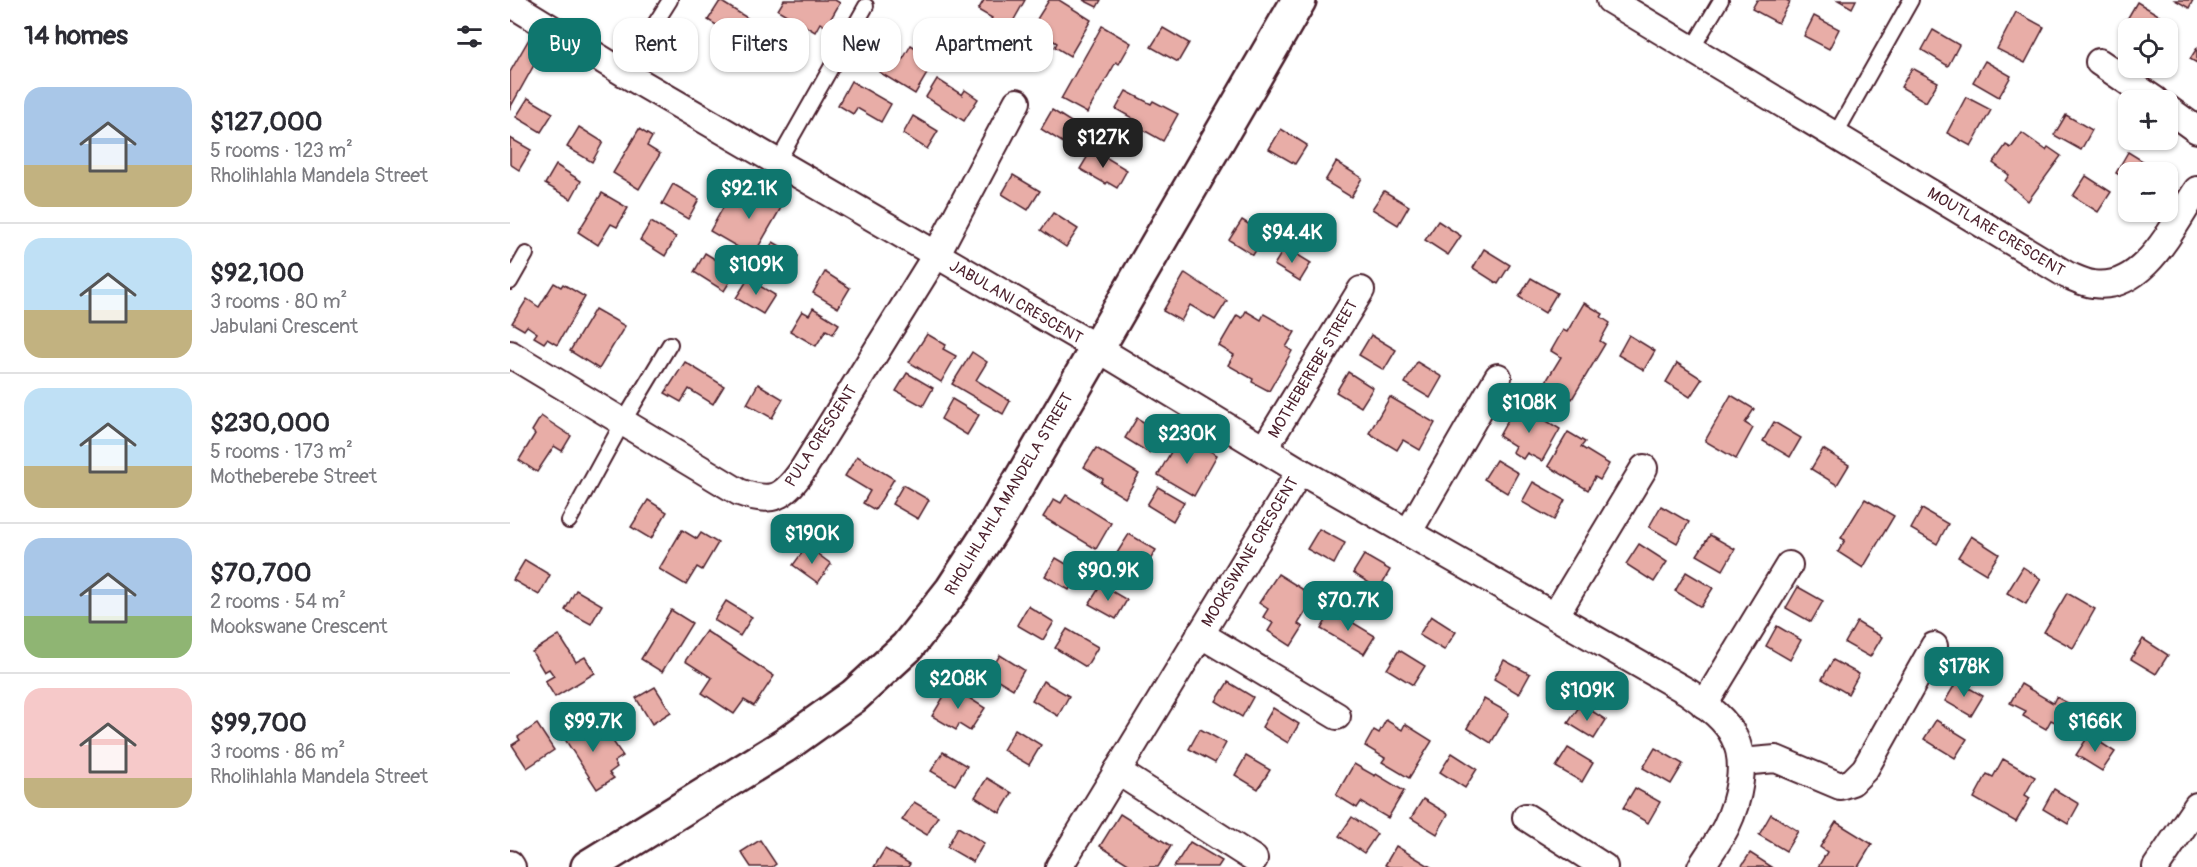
<!DOCTYPE html>
<meta charset="utf-8">
<style>
body{margin:0;font-family:Pangolin,sans-serif;background:#f7f7f7;color:#2b2b33;height:100vh;display:flex;flex-direction:column;font-size:22px;white-space:nowrap}
*{box-sizing:border-box;margin:0}
p{font-size:20px;color:#7c7c81}
.icon{flex:none;width:33px;height:33px;fill:none;stroke:currentColor;stroke-width:2;stroke-linecap:round;stroke-linejoin:round}
.map{position:relative;flex:1;overflow:hidden}
.panel{display:flex;flex-direction:column;background:#fff;width:510px}
.panel>*{flex:none}
.guide{position:absolute;left:18px;top:18px;width:570px;height:54px;display:flex;gap:12px}
.fabs{position:absolute;left:1608px;top:18px;display:grid;gap:12px}
.fabs a{display:grid;place-items:center;width:60px;height:60px;border-radius:12px;background:#fff;box-shadow:0 2px 4px #0004;font-size:30px}
.price{position:absolute;translate:-50% -51px;padding:0 14px;border-radius:12px;background:#0f766e;color:#fff;font-size:20px;line-height:39px;filter:drop-shadow(0 2px 3px #0008)}
.price::after{content:'';position:absolute;left:50%;top:36px;width:18px;height:14px;margin-left:-9px;background:inherit;clip-path:polygon(0 0,100% 0,50% 100%)}
.price.selected{background:#222;color:#fff}
ul{padding:0;list-style:none}
li{display:flex;align-items:center;gap:18px;height:150px;padding:0 24px}
li+li{border-top:2px solid #e1e1e2}
li span{display:grid;place-items:center;flex:none;width:168px;height:120px;border-radius:18px;color:#555}
li>.icon{margin-inline-start:auto}
span .icon{width:72px;height:72px;fill:#fffc;stroke-width:1}
li b{font-size:26px}
h2{display:flex;justify-content:space-between;align-items:center;height:72px;padding:0 24px;font-size:26px}
.tag{padding:0 21px;border-radius:18px;background:#fff;box-shadow:0 2px 4px #0004;font-size:21px;line-height:54px}
.tag.selected{background:#0f766e;color:#fff}
main{display:flex;flex:1;min-height:0}
.map>svg:first-child{display:block}
.building{fill:#e8ada7;stroke:#4a1f2b;stroke-width:1.5}
.lines{fill:none;stroke-linecap:round;stroke-linejoin:round}
.lane-casing{stroke:#4a1f2b;stroke-width:18}
.street-casing{stroke:#4a1f2b;stroke-width:30}
.secondary-casing{stroke:#4a1f2b;stroke-width:38}
.lane{stroke:#fff;stroke-width:14}
.street{stroke:#fff;stroke-width:26}
.secondary{stroke:#fff;stroke-width:33}
.labels{text-anchor:middle;dominant-baseline:central;stroke-width:6;stroke-linejoin:round;paint-order:stroke}
.street-label{font-size:16px;fill:#4a1f2b;stroke:#fff}
</style>
<main>
<section class="panel">
<h2>14 homes<svg class="icon" aria-label="filters" viewBox="0 0 24 24"><path d="M4 7h16M4 17h16"/><circle cx="9" cy="7" r="2"/><circle cx="15" cy="17" r="2"/></svg></h2>
<ul>
<li><span style="background:linear-gradient(#a9c7e8 65%,#c2b280 0)"><svg class="icon" aria-label="home" viewBox="0 0 24 24"><path d="M3 11l9-7 9 7M6 9v11h12V9"/></svg></span><div><b>$127,000</b><p>5 rooms · 123 m²</p><p>Rholihlahla Mandela Street</p></div></li>
<li><span style="background:linear-gradient(#bfe0f5 60%,#c2b280 0)"><svg class="icon" aria-label="home" viewBox="0 0 24 24"><path d="M3 11l9-7 9 7M6 9v11h12V9"/></svg></span><div><b>$92,100</b><p>3 rooms · 80 m²</p><p>Jabulani Crescent</p></div></li>
<li><span style="background:linear-gradient(#bfe0f5 65%,#c2b280 0)"><svg class="icon" aria-label="home" viewBox="0 0 24 24"><path d="M3 11l9-7 9 7M6 9v11h12V9"/></svg></span><div><b>$230,000</b><p>5 rooms · 173 m²</p><p>Motheberebe Street</p></div></li>
<li><span style="background:linear-gradient(#a9c7e8 65%,#8fb573 0)"><svg class="icon" aria-label="home" viewBox="0 0 24 24"><path d="M3 11l9-7 9 7M6 9v11h12V9"/></svg></span><div><b>$70,700</b><p>2 rooms · 54 m²</p><p>Mookswane Crescent</p></div></li>
<li><span style="background:linear-gradient(#f6c9c9 75%,#c2b280 0)"><svg class="icon" aria-label="home" viewBox="0 0 24 24"><path d="M3 11l9-7 9 7M6 9v11h12V9"/></svg></span><div><b>$99,700</b><p>3 rooms · 86 m²</p><p>Rholihlahla Mandela Street</p></div></li>
</ul>
</section>
<div class="map">
<svg width="1687" height="867" viewBox="0 0 1687 867">
<rect width="100%" height="100%" fill="#fff"/>
<filter id="ink" filterUnits="userSpaceOnUse"><feTurbulence type="fractalNoise" baseFrequency=".0167" numOctaves="2"/><feDisplacementMap in="SourceGraphic" scale="12" xChannelSelector="R" yChannelSelector="G"/><feConvolveMatrix kernelMatrix="1 2 1 2 8 2 1 2 1" color-interpolation-filters="sRGB"/></filter>
<g filter="url(#ink)">
<g class="building">
<polygon points="274,0 325,0 330,3 316,27 310,23 305,32 268,10"/>
<polygon points="474,0 515,0 497,32 479,22 482,18 468,10"/>
<polygon points="539,0 549,0 581,20 560,56 545,47 547,43 522,27"/>
<polygon points="573,0 591,0 587,7"/>
<polygon points="1247,0 1276,0 1280,2 1268,23 1242,9"/>
<polygon points="1328,0 1346,0 1342,8"/>
<polygon points="1665,0 1683,0 1679,8"/>
<polygon points="210,1 247,24 227,58 214,50 223,35 198,20"/>
<polygon points="1627,2 1665,25 1658,38 1658,28 1629,28 1616,21"/>
<polygon points="1506,12 1534,27 1515,63 1487,49"/>
<polygon points="1304,16 1329,29 1319,49 1294,36"/>
<polygon points="592,26 621,43 609,64 606,62 577,113 551,99"/>
<polygon points="653,28 679,43 668,62 641,47"/>
<polygon points="1423,30 1449,45 1438,66 1412,50"/>
<polygon points="257,31 281,44 270,64 246,50"/>
<polygon points="19,39 34,47 0,108 0,72"/>
<polygon points="401,45 425,60 405,94 369,72 381,51 393,59"/>
<polygon points="1687,48 1687,63 1680,59"/>
<polygon points="1475,61 1501,76 1489,97 1463,82"/>
<polygon points="1402,68 1428,82 1416,102 1391,87"/>
<polygon points="427,79 452,95 455,90 468,99 454,121 416,97"/>
<polygon points="341,81 381,104 371,122 347,108 343,114 328,105"/>
<polygon points="616,91 641,104 643,101 668,114 653,141 628,127 631,123 606,109"/>
<polygon points="1456,97 1481,110 1461,146 1437,133"/>
<polygon points="18,98 43,113 31,132 6,117"/>
<polygon points="542,110 577,132 563,154 555,149 557,145 531,129"/>
<polygon points="1556,115 1582,130 1571,150 1544,135"/>
<polygon points="403,116 428,131 417,149 393,134"/>
<polygon points="69,127 93,142 82,162 57,147"/>
<polygon points="129,129 142,137 137,146 150,154 129,189 103,173"/>
<polygon points="771,129 797,145 785,164 759,149"/>
<polygon points="1512,133 1536,150 1538,147 1551,156 1518,201 1495,181 1499,175 1483,163 1496,145 1501,148"/>
<polygon points="0,138 21,150 9,170 0,164"/>
<polygon points="582,149 617,170 607,188 597,182 596,184 570,169"/>
<polygon points="1618,152 1644,168 1642,172 1618,172 1618,180 1606,173"/>
<polygon points="826,162 852,178 841,197 815,181"/>
<polygon points="46,165 71,181 61,199 35,184"/>
<polygon points="503,175 530,191 518,210 492,194"/>
<polygon points="1576,176 1601,192 1588,212 1563,196"/>
<polygon points="259,183 279,194 243,256 200,231 219,197 243,211"/>
<polygon points="163,184 189,199 178,219 152,204"/>
<polygon points="874,191 899,206 888,225 862,209"/>
<polygon points="92,193 118,208 107,227 101,224 88,245 68,232"/>
<polygon points="543,213 568,229 556,247 531,230"/>
<polygon points="732,220 756,235 743,255 719,240"/>
<polygon points="928,221 951,236 938,255 915,240"/>
<polygon points="141,222 166,237 155,256 130,240"/>
<polygon points="263,242 288,256 276,276 251,261"/>
<polygon points="775,247 801,263 790,281 764,265"/>
<polygon points="974,249 1000,265 988,284 963,268"/>
<polygon points="195,253 226,272 214,291 184,272"/>
<polygon points="315,272 340,288 328,308 303,293"/>
<polygon points="675,273 717,301 705,320 680,305 671,321 653,311"/>
<polygon points="1021,278 1047,293 1035,313 1009,297"/>
<polygon points="238,279 265,295 253,314 226,298"/>
<polygon points="44,283 51,287 53,284 75,297 47,345 37,339 34,343 24,337 27,333 17,326 14,330 2,323 17,299 29,307"/>
<polygon points="1074,303 1093,314 1091,317 1100,323 1090,341 1095,344 1062,399 1035,383 1051,357 1041,351 1053,330 1057,332"/>
<polygon points="303,308 329,324 323,334 316,330 306,346 280,331 292,311 299,315"/>
<polygon points="85,309 115,326 89,369 60,351"/>
<polygon points="736,311 751,320 754,314 785,332 776,347 782,351 759,391 742,382 743,379 718,365 724,355 709,346 727,315 732,318"/>
<polygon points="417,334 436,345 433,349 446,356 431,382 399,362"/>
<polygon points="861,335 886,350 874,370 849,355"/>
<polygon points="1119,335 1145,351 1134,370 1108,355"/>
<polygon points="462,352 477,362 466,380 500,401 493,414 442,384"/>
<polygon points="175,362 214,386 203,404 179,389 171,402 155,393"/>
<polygon points="907,362 932,377 920,398 895,383"/>
<polygon points="1167,363 1192,379 1180,397 1156,382"/>
<polygon points="838,372 863,388 851,407 826,392"/>
<polygon points="397,373 423,388 413,406 386,391"/>
<polygon points="248,384 273,399 262,418 237,404"/>
<polygon points="1221,395 1244,409 1235,423 1243,428 1226,459 1195,441"/>
<polygon points="880,397 925,423 910,450 893,440 887,450 859,433"/>
<polygon points="442,399 469,415 457,435 431,419"/>
<polygon points="1012,406 1050,429 1032,461 1017,453 1013,459 1002,452 1005,446 989,436 1000,416 1004,419"/>
<polygon points="31,416 61,436 52,451 44,446 27,472 9,460 25,434 22,431"/>
<polygon points="627,418 651,433 639,453 615,438"/>
<polygon points="1264,422 1291,438 1280,457 1253,441"/>
<polygon points="1058,432 1075,442 1071,447 1099,464 1090,480 1085,477 1078,490 1038,466"/>
<polygon points="671,434 707,455 684,496 648,475"/>
<polygon points="586,448 629,474 615,498 591,483 593,479 574,467"/>
<polygon points="1313,449 1339,465 1327,485 1301,469"/>
<polygon points="347,456 384,479 365,510 353,503 360,491 335,476"/>
<polygon points="986,460 1008,473 997,493 974,479"/>
<polygon points="1023,482 1055,500 1044,520 1012,502"/>
<polygon points="393,485 419,500 408,519 382,504"/>
<polygon points="648,487 674,502 663,521 637,505"/>
<polygon points="556,495 601,523 586,549 533,517 544,499 551,503"/>
<polygon points="1355,499 1384,516 1353,568 1328,552 1335,540 1331,538"/>
<polygon points="138,500 157,512 141,539 121,527"/>
<polygon points="1151,506 1179,522 1167,543 1139,527"/>
<polygon points="1412,509 1438,524 1427,544 1401,529"/>
<polygon points="809,529 835,543 824,564 797,549"/>
<polygon points="172,530 187,539 191,533 208,543 192,570 187,567 176,585 149,569"/>
<polygon points="619,534 646,550 634,570 607,553"/>
<polygon points="1200,535 1225,549 1213,570 1187,555"/>
<polygon points="1461,536 1489,554 1476,574 1448,557"/>
<polygon points="1129,544 1157,562 1144,582 1116,564"/>
<polygon points="297,546 321,564 308,583 283,565"/>
<polygon points="854,555 880,570 869,589 843,573"/>
<polygon points="546,558 570,572 559,590 535,576"/>
<polygon points="15,560 40,575 29,595 3,580"/>
<polygon points="1513,567 1531,579 1516,604 1497,593"/>
<polygon points="1176,572 1203,588 1191,607 1165,591"/>
<polygon points="768,574 805,597 788,624 793,627 781,646 758,631 763,623 753,617 758,609 749,603"/>
<polygon points="591,585 617,600 606,619 579,604"/>
<polygon points="1288,587 1313,601 1301,622 1276,608"/>
<polygon points="66,590 92,605 81,624 55,610"/>
<polygon points="1557,593 1585,609 1563,648 1534,632"/>
<polygon points="216,601 242,617 230,636 204,620"/>
<polygon points="518,606 544,622 533,640 507,625"/>
<polygon points="161,610 182,623 152,672 131,659"/>
<polygon points="822,610 865,636 854,654 811,629"/>
<polygon points="921,616 946,632 934,650 909,635"/>
<polygon points="1347,622 1372,637 1360,657 1335,643"/>
<polygon points="1267,626 1291,640 1280,660 1256,646"/>
<polygon points="557,629 588,647 576,667 545,648"/>
<polygon points="196,631 264,676 244,706 234,700 224,714 192,693 202,678 175,661"/>
<polygon points="49,635 66,662 75,657 85,673 45,697 35,681 44,676 39,669 34,672 22,652"/>
<polygon points="1633,639 1658,655 1646,674 1621,659"/>
<polygon points="889,650 915,666 903,685 877,669"/>
<polygon points="490,655 514,670 503,689 478,674"/>
<polygon points="994,660 1020,674 1009,694 984,679"/>
<polygon points="1323,660 1349,674 1338,694 1312,679"/>
<polygon points="533,681 559,696 548,716 522,700"/>
<polygon points="1447,681 1473,696 1461,716 1435,701"/>
<polygon points="718,682 743,697 732,717 706,701"/>
<polygon points="1511,684 1543,703 1546,697 1558,703 1547,723 1541,720 1536,729 1513,716 1516,711 1500,703"/>
<polygon points="440,686 475,708 460,731 449,724 446,730 422,716"/>
<polygon points="145,687 161,712 142,724 126,698"/>
<polygon points="974,699 999,713 981,743 957,728"/>
<polygon points="1071,704 1096,720 1084,739 1058,723"/>
<polygon points="763,708 789,724 778,743 752,727"/>
<polygon points="876,720 892,730 895,724 922,741 899,778 872,762 875,758 855,746 864,730 869,733"/>
<polygon points="1426,720 1457,739 1445,758 1414,739"/>
<polygon points="62,721 73,738 92,725 113,756 104,762 107,767 99,773 104,778 87,789 49,730"/>
<polygon points="27,724 44,750 17,768 2,745 10,740 8,737"/>
<polygon points="505,729 531,745 519,765 493,750"/>
<polygon points="690,729 716,743 705,763 679,749"/>
<polygon points="1579,735 1605,752 1592,771 1566,755"/>
<polygon points="1058,748 1083,763 1072,782 1046,767"/>
<polygon points="1145,748 1173,764 1161,784 1133,768"/>
<polygon points="433,752 457,766 445,785 421,771"/>
<polygon points="942,753 967,769 955,788 930,772"/>
<polygon points="736,756 760,770 748,789 725,775"/>
<polygon points="1493,759 1525,777 1515,795 1520,798 1506,822 1464,798 1477,774 1483,777"/>
<polygon points="844,764 865,776 866,774 894,791 878,818 851,802 847,808 826,795"/>
<polygon points="477,778 502,793 490,813 465,797"/>
<polygon points="1125,788 1150,802 1138,823 1113,808"/>
<polygon points="1544,789 1569,804 1558,824 1533,809"/>
<polygon points="913,799 938,814 927,834 901,818"/>
<polygon points="404,802 428,816 417,835 392,820"/>
<polygon points="610,814 661,846 648,867 623,867 590,846"/>
<polygon points="1261,814 1288,831 1276,851 1249,835"/>
<polygon points="842,817 867,834 854,853 829,836"/>
<polygon points="1326,822 1362,844 1348,867 1308,867 1317,852 1310,847"/>
<polygon points="448,827 474,843 463,862 437,847"/>
<polygon points="250,840 266,864 262,867 241,867 231,852"/>
<polygon points="680,842 712,861 708,867 664,867"/>
<polygon points="886,846 921,867 879,867 875,865"/>
<polygon points="375,849 400,864 398,867 364,867"/>
<polygon points="1240,853 1262,867 1231,867"/>
</g>
<g class="lines">
<g class="lane-casing">
<g id="lane">
<polyline points="1182,49 1211,0"/>
<polyline points="114,73 160,0"/>
<polyline points="1325,135 1401,0"/>
<polyline points="267,163 356,6"/>
<polyline points="0,282 16,254"/>
<polyline points="59,521 113,422 160,344"/>
</g>
</g>
<g class="street-casing">
<g id="street">
<path d="M1100,0L1557,275C1565,278 1574,283 1583,284C1634,292 1663,225 1687,190"/>
<path d="M0,3L114,73L587,348L790,471L1178,692C1194,704 1215,718 1224,737C1238,763 1228,802 1216,827C1209,841 1199,854 1191,867"/>
<polyline points="1589,62 1645,100"/>
<polyline points="1658,109 1687,130"/>
<path d="M0,354L229,492C262,504 273,498 292,471L426,255L507,102"/>
<polyline points="754,449 851,290"/>
<polyline points="898,533 988,377"/>
<polyline points="1045,616 1134,468"/>
<polyline points="690,634 827,716"/>
<polyline points="1194,705 1279,565"/>
<polyline points="1231,762 1266,759 1330,786 1342,782 1355,769 1424,646"/>
<polyline points="607,771 744,859"/>
<polyline points="1016,817 1094,867"/>
<polyline points="0,864 2,867"/>
<polyline points="549,867 790,471"/>
<polyline points="1646,867 1687,806"/>
</g>
</g>
<g class="secondary-casing">
<polyline id="secondary" points="78,867 274,746 344,696 397,647 442,590 487,521 789,0"/>
</g>
<use href="#lane" class="lane"/>
<use href="#street" class="street"/>
<use href="#secondary" class="secondary"/>
</g>
</g>
<g class="labels">
<g class="street-label">
<text transform="translate(1486 232) rotate(31)">MOUTLARE CRESCENT</text>
<text transform="translate(506 302) rotate(30)">JABULANI CRESCENT</text>
<text transform="translate(803 369) rotate(-59)">MOTHEBEREBE STREET</text>
<text transform="translate(311 436) rotate(-57)">PULA CRESCENT</text>
<text transform="translate(499 494) rotate(-59)">RHOLIHLAHLA MANDELA STREET</text>
<text transform="translate(740 552) rotate(-59)">MOOKSWANE CRESCENT</text>
</g>
</g>
</svg>
<div class="fabs">
<a><svg class="icon" aria-label="locate" viewBox="0 0 24 24"><circle cx="12" cy="12" r="6"/><path d="M12 2v4M12 18v4M2 12h4M18 12h4"/></svg></a>
<a>+</a>
<a>−</a>
</div>
<b class="price selected" style="left:593px;top:169px">$127K</b>
<b class="price" style="left:239px;top:220px">$92.1K</b>
<b class="price" style="left:782px;top:264px">$94.4K</b>
<b class="price" style="left:246px;top:296px">$109K</b>
<b class="price" style="left:1019px;top:434px">$108K</b>
<b class="price" style="left:677px;top:465px">$230K</b>
<b class="price" style="left:302px;top:565px">$190K</b>
<b class="price" style="left:598px;top:602px">$90.9K</b>
<b class="price" style="left:838px;top:632px">$70.7K</b>
<b class="price" style="left:1454px;top:698px">$178K</b>
<b class="price" style="left:448px;top:710px">$208K</b>
<b class="price" style="left:1077px;top:722px">$109K</b>
<b class="price" style="left:83px;top:753px">$99.7K</b>
<b class="price" style="left:1585px;top:753px">$166K</b>
<div class="guide">
<a class="tag selected">Buy</a>
<a class="tag">Rent</a>
<a class="tag">Filters</a>
<a class="tag">New</a>
<a class="tag">Apartment</a>
</div>
</div>
</main>
